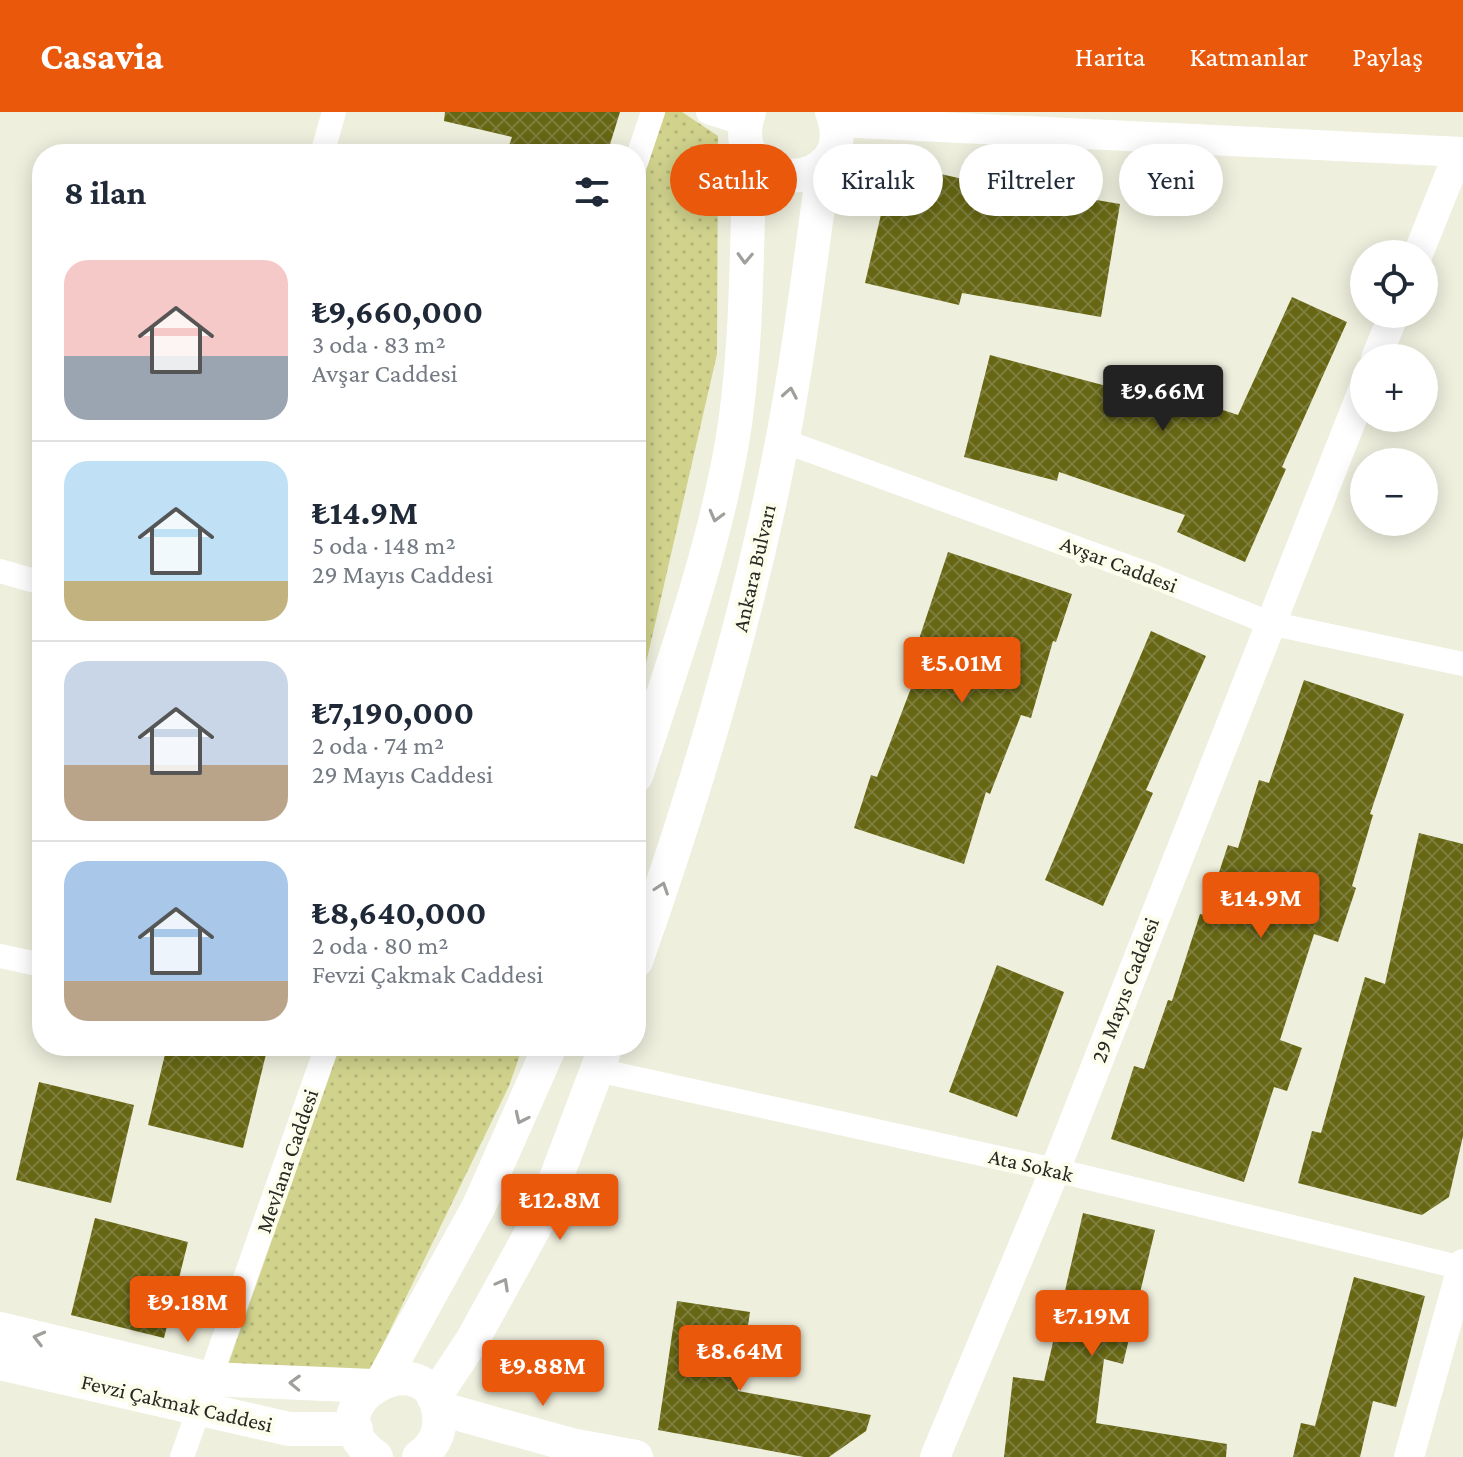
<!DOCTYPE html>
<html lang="tr">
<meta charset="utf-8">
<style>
body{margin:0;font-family:"Crimson Pro",serif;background:#f2f2f3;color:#1f2937;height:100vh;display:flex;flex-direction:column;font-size:30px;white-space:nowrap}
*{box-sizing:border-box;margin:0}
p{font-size:26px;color:#747a83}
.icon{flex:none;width:44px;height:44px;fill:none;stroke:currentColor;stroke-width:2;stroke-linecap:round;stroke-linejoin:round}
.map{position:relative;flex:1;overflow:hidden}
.side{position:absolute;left:32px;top:32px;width:614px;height:912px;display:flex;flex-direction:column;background:#fff;border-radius:32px;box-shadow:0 4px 20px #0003}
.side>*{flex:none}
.banner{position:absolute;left:670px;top:32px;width:672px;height:72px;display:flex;gap:16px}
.controls{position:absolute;left:1350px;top:128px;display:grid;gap:16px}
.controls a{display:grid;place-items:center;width:88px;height:88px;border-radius:50%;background:#fff;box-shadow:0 4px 20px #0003;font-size:40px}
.price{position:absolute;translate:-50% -68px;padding:0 18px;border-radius:8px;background:#ea580c;color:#fff;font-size:26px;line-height:52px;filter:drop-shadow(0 2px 4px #0008)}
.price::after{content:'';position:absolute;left:50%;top:48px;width:24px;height:18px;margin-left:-12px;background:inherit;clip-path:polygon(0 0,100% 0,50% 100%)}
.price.on{background:#222;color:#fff}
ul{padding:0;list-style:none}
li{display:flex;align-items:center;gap:24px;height:200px;padding:0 32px}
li+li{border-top:2px solid #e0e1e3}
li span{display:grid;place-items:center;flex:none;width:224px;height:160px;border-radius:24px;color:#555}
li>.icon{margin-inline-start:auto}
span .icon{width:96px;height:96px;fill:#fffc;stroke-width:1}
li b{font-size:34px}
h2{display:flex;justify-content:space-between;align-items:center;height:96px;padding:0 32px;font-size:34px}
.chip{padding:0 28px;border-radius:36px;background:#fff;box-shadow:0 4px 20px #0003;font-size:28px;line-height:72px}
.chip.on{background:#ea580c;color:#fff}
header{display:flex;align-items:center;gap:48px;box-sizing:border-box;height:112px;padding:0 40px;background:#ea580c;color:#fff}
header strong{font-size:38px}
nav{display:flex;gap:44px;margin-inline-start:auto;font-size:28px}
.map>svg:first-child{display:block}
.grass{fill:url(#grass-dots)}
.building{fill:url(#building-cross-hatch)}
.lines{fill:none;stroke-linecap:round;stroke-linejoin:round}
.minor{stroke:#fff;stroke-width:24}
.tertiary{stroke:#fff;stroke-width:30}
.secondary{stroke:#fff;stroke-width:34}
.oneway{stroke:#9f9f9c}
.labels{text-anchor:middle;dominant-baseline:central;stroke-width:8;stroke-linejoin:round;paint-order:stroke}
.street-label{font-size:22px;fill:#292923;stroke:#fcfdeb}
</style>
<header>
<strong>Casavia</strong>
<nav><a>Harita</a><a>Katmanlar</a><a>Paylaş</a></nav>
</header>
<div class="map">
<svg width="1463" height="1345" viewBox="0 0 1463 1345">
<defs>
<pattern id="grass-dots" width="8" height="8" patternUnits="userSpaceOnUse" patternTransform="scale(2)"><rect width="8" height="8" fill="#d1d38d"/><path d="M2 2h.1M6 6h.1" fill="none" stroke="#b3b579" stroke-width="1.8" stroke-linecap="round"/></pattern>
<pattern id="building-cross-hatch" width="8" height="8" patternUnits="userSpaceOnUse" patternTransform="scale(2)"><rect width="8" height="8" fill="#676713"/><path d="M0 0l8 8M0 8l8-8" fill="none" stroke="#7d7d3e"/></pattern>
</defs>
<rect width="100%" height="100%" fill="#eeefdd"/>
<g class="grass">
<polygon points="665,0 682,0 718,24 717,242 636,595 636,90"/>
<polygon points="340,934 523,934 509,974 370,1259 227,1256"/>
</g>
<g class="building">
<polygon points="445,0 620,0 607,42 506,42 512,25 444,9"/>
<polygon points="893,51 1019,80 1020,75 1120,92 1101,205 962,181 959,193 865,171"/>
<polygon points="1292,185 1347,210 1282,355 1286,357 1245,450 1177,420 1185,403 1059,360 1057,369 964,345 990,243 1114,276 1118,263 1238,303"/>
<polygon points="948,440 1072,482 1056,530 1053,529 1031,606 1021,603 990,682 986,680 964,752 854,716 871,663 877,665 913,571 905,569"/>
<polygon points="1151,519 1206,544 1146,678 1153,681 1103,794 1045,768"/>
<polygon points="1304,568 1404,602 1370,702 1373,703 1352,774 1356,776 1338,830 1314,822 1280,928 1302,936 1287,979 1274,975 1244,1070 1111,1027 1134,954 1144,957 1168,888 1172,889 1200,802 1205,803 1228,733 1238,736 1259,668 1269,671"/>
<polygon points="1419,721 1463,732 1463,1024 1449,1085 1422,1103 1298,1071 1312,1019 1321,1021 1365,865 1385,872"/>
<polygon points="997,853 1064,880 1017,1005 949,980"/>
<polygon points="167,934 268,934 243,1036 148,1013"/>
<polygon points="39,970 134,993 111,1091 16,1068"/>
<polygon points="1083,1101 1155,1118 1123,1252 1104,1247 1096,1311 1227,1332 1226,1345 1004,1345 1013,1265 1044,1269"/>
<polygon points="95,1106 188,1130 164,1226 71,1203"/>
<polygon points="1354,1165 1425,1184 1396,1295 1373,1289 1360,1345 1293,1345 1301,1311 1315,1314"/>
<polygon points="677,1189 750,1200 738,1279 871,1303 866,1319 829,1345 804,1345 658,1318"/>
</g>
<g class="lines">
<g class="minor">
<polyline points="708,0 745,12"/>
<polyline points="322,42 334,0"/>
<polyline points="636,50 653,0"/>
<polyline points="781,328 1153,464 1269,511 1463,552"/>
<polyline points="0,459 42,471"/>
<polyline points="0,844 42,853"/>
<polyline points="597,958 1055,1058 1463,1156"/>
<polyline points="182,1345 327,934"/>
</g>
<g class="tertiary">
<polyline points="836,10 1463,40"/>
<polyline points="1418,142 1459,40"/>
<polyline points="1376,246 1394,202"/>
<polyline points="935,1345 1055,1058 1364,276"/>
<polyline points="1409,1345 1463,1152"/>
</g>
<g class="secondary">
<path d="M749,0C720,86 864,84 832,0"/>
<path d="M636,664C672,554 712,445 732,331C748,236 746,137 750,40"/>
<path d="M636,849C692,691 741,529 775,365C797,262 809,156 824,52"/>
<polyline points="0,1217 210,1267 372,1274"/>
<polyline points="0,1251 289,1317 356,1317"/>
<polyline points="383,1268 479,1094 550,934"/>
<polyline points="434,1286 473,1227 544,1098 606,934"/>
<polyline points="438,1296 571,1333 636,1345"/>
<path d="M376,1345C301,1292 432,1223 439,1303C441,1321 434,1334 419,1345"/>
</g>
</g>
<defs><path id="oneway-chevron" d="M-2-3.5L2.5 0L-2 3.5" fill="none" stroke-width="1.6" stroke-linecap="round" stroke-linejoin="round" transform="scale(2)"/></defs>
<g class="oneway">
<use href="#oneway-chevron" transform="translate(745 146) rotate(92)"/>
<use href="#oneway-chevron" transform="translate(790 281) rotate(-80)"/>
<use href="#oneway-chevron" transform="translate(716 404) rotate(105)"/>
<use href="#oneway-chevron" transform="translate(662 776) rotate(-71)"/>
<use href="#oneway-chevron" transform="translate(521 1006) rotate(115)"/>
<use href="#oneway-chevron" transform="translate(503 1172) rotate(-61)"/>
<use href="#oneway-chevron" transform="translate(39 1226) rotate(-166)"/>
<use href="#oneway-chevron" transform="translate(295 1271) rotate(-178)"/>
</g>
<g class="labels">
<g class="street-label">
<text transform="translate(1119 452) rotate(21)">Avşar Caddesi</text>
<text transform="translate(754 456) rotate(-77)">Ankara Bulvarı</text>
<text transform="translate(1125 878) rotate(-69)">29 Mayıs Caddesi</text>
<text transform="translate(287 1049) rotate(-71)">Mevlana Caddesi</text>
<text transform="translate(1031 1053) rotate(13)">Ata Sokak</text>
<text transform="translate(177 1291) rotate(13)">Fevzi Çakmak Caddesi</text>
</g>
</g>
</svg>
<div class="controls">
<a><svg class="icon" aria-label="locate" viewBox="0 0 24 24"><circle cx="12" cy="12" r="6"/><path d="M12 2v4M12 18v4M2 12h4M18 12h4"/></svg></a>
<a>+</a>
<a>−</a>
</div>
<b class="price on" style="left:1163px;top:321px">₺9.66M</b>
<b class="price" style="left:962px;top:593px">₺5.01M</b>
<b class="price" style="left:1261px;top:828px">₺14.9M</b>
<b class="price" style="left:560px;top:1130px">₺12.8M</b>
<b class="price" style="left:188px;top:1232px">₺9.18M</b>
<b class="price" style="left:1092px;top:1246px">₺7.19M</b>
<b class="price" style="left:740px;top:1281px">₺8.64M</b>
<b class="price" style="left:543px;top:1296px">₺9.88M</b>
<div class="banner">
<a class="chip on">Satılık</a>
<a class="chip">Kiralık</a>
<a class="chip">Filtreler</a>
<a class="chip">Yeni</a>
</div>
<section class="side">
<h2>8 ilan<svg class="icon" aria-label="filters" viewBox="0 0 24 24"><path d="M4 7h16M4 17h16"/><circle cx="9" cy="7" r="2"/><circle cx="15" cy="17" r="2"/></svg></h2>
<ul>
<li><span style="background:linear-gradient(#f6c9c9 60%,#9aa5b1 0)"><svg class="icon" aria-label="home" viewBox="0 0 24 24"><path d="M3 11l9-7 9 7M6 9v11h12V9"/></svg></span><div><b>₺9,660,000</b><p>3 oda · 83 m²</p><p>Avşar Caddesi</p></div></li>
<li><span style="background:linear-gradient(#bfe0f5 75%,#c2b280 0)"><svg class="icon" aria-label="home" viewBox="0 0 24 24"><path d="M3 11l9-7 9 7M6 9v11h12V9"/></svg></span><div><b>₺14.9M</b><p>5 oda · 148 m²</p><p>29 Mayıs Caddesi</p></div></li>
<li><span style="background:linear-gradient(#c9d6e8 65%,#b9a48a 0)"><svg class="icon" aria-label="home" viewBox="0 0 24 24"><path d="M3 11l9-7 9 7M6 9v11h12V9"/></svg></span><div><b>₺7,190,000</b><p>2 oda · 74 m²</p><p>29 Mayıs Caddesi</p></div></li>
<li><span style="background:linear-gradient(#a9c7e8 75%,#b9a48a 0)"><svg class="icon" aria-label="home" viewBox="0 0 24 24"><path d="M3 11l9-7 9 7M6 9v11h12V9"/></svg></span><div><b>₺8,640,000</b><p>2 oda · 80 m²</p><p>Fevzi Çakmak Caddesi</p></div></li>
</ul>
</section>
</div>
